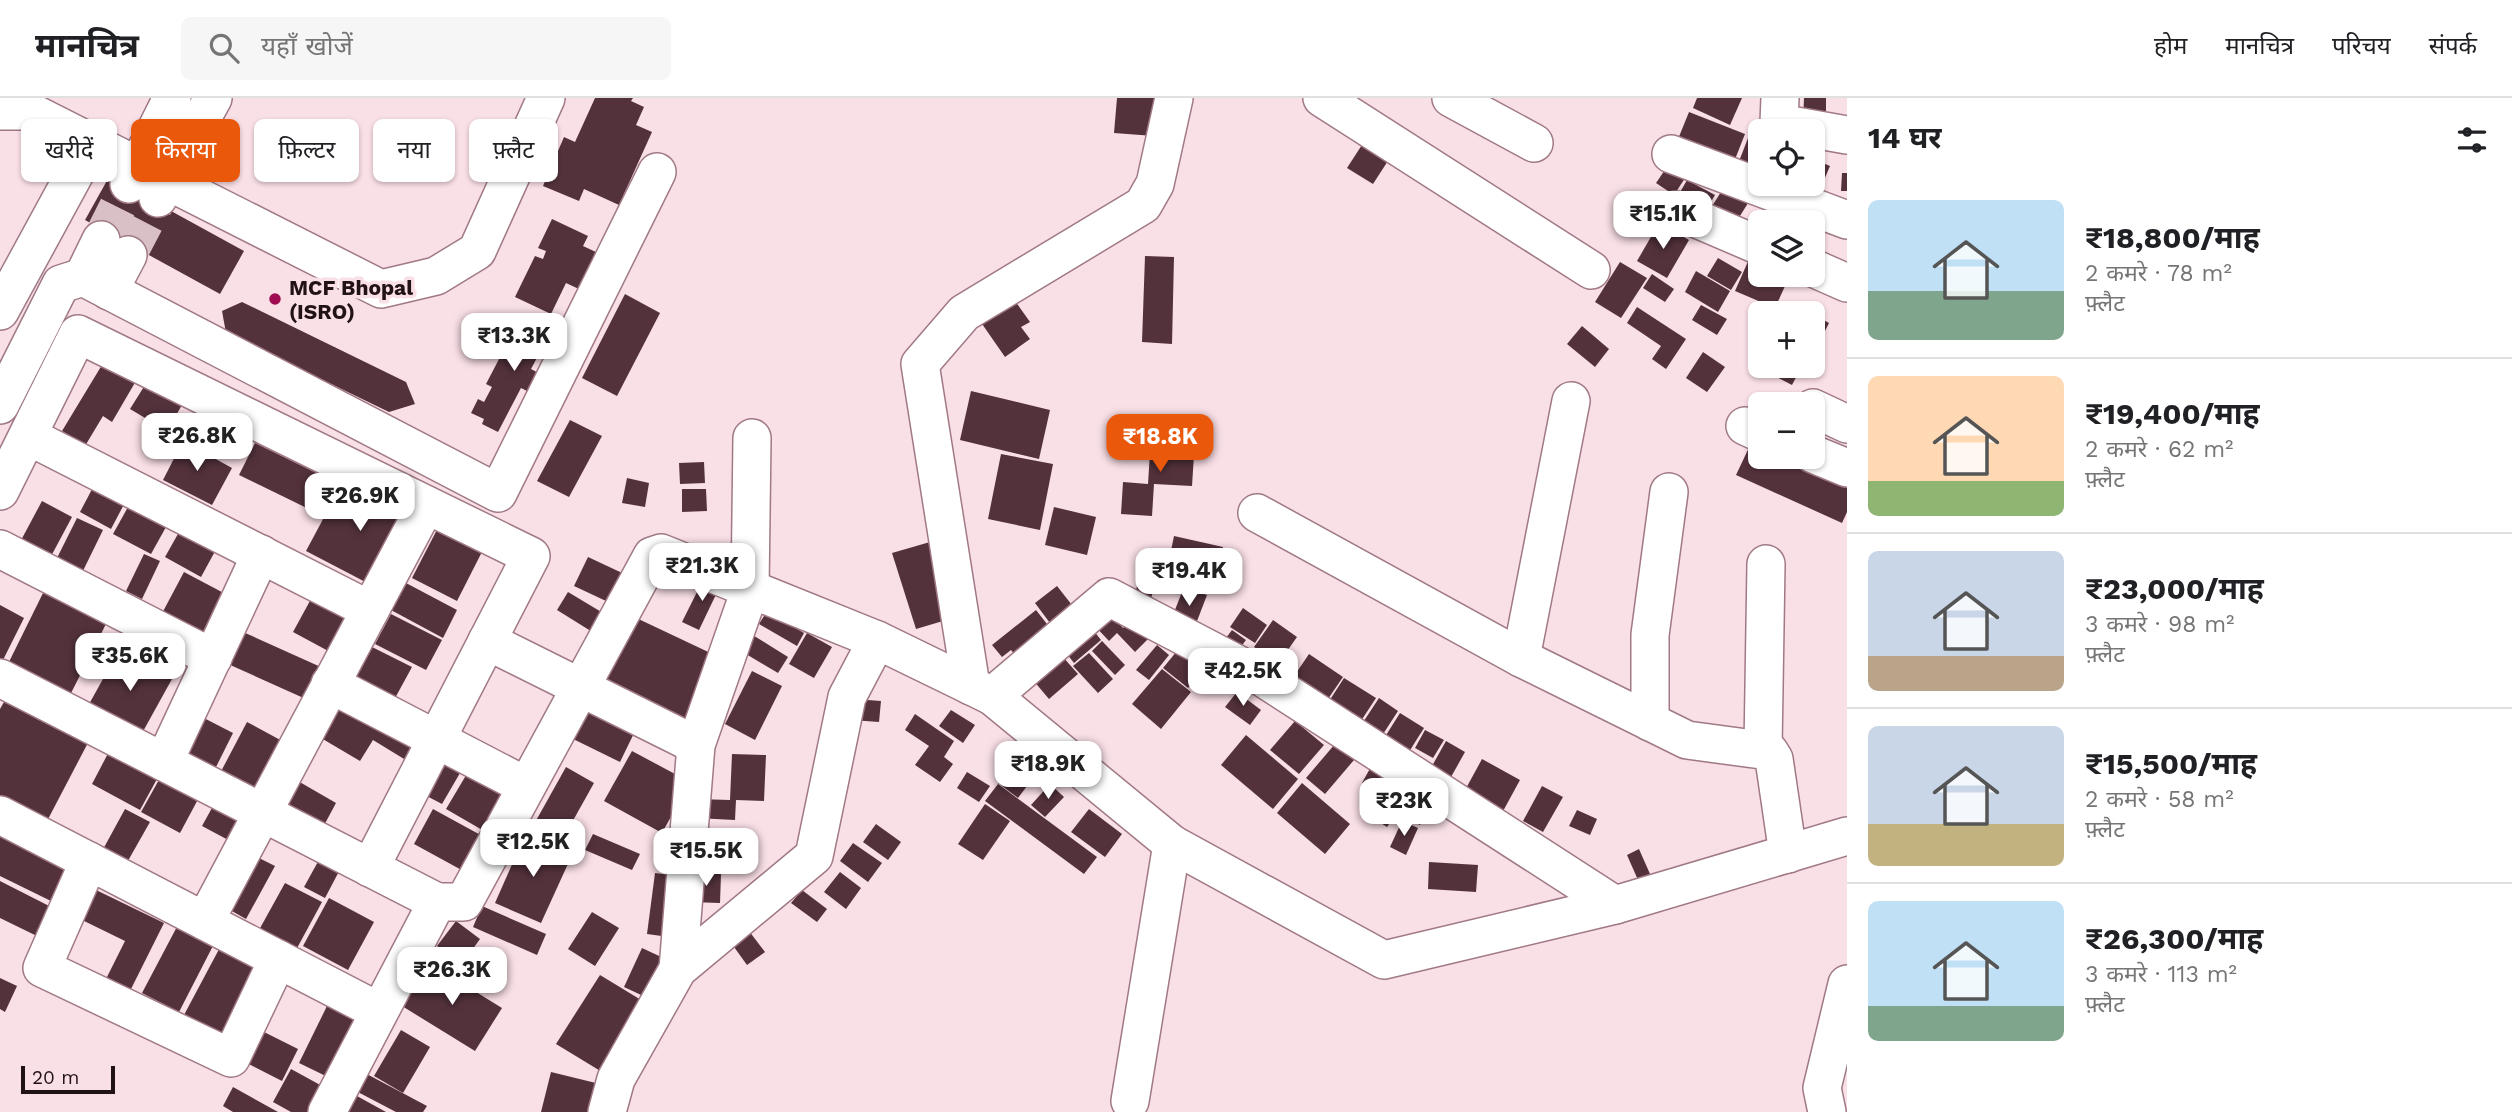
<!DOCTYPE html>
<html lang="hi">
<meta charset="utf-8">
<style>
body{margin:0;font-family:"Work Sans","Noto Sans Devanagari",sans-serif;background:#f6f6f6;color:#202124;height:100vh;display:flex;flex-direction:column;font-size:26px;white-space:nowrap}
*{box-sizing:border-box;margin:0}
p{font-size:23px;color:#757577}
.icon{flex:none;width:38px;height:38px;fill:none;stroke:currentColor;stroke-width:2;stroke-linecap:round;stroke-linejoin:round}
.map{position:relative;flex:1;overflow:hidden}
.side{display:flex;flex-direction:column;background:#fff;width:665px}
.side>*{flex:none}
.top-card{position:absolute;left:21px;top:21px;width:665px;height:63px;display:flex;gap:14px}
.fabs{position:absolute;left:1748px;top:21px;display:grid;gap:14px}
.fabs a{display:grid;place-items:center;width:77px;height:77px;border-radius:10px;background:#fff;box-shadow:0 2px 5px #0004;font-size:35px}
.scale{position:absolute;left:21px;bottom:18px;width:94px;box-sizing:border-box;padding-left:7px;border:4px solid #211216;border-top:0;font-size:19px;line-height:24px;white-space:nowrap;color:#211216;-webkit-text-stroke:5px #f9dfe6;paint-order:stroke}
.price{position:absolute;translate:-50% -60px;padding:0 16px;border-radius:14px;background:#fff;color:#222;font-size:23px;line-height:46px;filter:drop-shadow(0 2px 4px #0008)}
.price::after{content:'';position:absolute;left:50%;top:42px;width:21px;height:16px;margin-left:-10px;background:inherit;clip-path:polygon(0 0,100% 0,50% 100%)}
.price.active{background:#ea580c;color:#fff}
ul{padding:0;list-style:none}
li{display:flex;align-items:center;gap:21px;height:175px;padding:0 21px}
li+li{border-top:2px solid #e0e0e0}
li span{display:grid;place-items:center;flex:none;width:196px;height:140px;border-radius:10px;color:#555}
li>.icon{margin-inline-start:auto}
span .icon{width:84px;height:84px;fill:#fffc;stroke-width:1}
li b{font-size:30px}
h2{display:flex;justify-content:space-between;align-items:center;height:84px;padding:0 21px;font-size:30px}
.tag{padding:0 24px;border-radius:10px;background:#fff;box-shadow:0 2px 5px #0004;font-size:24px;line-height:63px}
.tag.active{background:#ea580c;color:#fff}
header{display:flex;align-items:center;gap:42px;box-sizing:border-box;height:98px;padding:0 35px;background:#fff;border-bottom:2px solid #e0e0e0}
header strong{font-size:33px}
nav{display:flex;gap:38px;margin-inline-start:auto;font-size:24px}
.search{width:490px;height:63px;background:#f6f6f6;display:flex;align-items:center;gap:18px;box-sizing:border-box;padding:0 24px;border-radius:10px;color:#757577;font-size:26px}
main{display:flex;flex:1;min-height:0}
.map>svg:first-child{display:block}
.building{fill:#54323c}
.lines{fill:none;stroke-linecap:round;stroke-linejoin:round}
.minor-tunnel{stroke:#d9c0c7;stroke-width:37;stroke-dasharray:37 18;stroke-linecap:butt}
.minor-casing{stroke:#a07984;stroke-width:40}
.minor{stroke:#fff;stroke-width:37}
.poi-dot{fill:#a00c53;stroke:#f9dfe6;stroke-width:2.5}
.labels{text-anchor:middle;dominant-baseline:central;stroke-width:7;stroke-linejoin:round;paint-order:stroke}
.poi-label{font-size:21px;font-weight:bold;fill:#211216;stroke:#f9dfe6;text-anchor:start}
</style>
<header>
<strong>मानचित्र</strong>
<div class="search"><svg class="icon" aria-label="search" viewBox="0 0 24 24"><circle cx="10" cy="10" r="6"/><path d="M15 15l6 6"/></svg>यहाँ खोजें</div>
<nav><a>होम</a><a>मानचित्र</a><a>परिचय</a><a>संपर्क</a></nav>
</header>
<main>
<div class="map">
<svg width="1847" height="1014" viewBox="0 0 1847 1014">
<rect width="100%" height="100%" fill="#f9dfe6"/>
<g class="building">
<polygon points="595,0 633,0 631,3 644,9 636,27 652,34 619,107 584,91 579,103 543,88 564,39 575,44"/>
<polygon points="1117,0 1157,0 1154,38 1114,35"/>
<polygon points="1697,0 1742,0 1730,27 1693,10"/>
<polygon points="1804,0 1826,0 1826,24 1803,24"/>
<polygon points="1689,14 1745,36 1732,69 1676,46"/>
<polygon points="1750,35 1760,39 1760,81 1736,71"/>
<polygon points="1369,36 1395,52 1373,86 1347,70"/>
<polygon points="1813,61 1830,68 1815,103 1773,86 1813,86"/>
<polygon points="1671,63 1689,74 1674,97 1656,85"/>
<polygon points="1842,75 1847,75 1847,93 1841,93"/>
<polygon points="109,79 244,153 220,196 85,122"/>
<polygon points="1687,82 1715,97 1705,114 1678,98"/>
<polygon points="1726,86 1750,102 1733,129 1709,113"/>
<polygon points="552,121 588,138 583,148 598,155 581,192 566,185 551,216 515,199 535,158 543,161 546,153 538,150"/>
<polygon points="1659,125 1689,142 1667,180 1637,163"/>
<polygon points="1145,158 1174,159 1172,246 1142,244"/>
<polygon points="1750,159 1760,163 1760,177 1790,177 1775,210 1735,193"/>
<polygon points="1718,160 1742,174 1731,192 1707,178"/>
<polygon points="1620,164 1647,180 1621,220 1595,204"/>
<polygon points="1696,173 1730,193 1718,214 1685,194"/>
<polygon points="1652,176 1674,191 1665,204 1643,190"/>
<polygon points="625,196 660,215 617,298 582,280"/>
<polygon points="1013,200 1030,224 1021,229 1030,241 1005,259 980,223"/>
<polygon points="242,204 406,284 415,306 389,314 226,235 222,213"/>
<polygon points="1701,207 1727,221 1717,237 1692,222"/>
<polygon points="1637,209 1686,241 1666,271 1652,261 1661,248 1627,225"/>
<polygon points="517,217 547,228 544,234 549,237 531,271 548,280 539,299 521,290 498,334 482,326 484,321 471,315 478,301 484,304 492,289 486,286 510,240 515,242 519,233 511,229"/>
<polygon points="1814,217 1829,225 1821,241 1813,237"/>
<polygon points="1582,228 1609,251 1595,269 1567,246"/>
<polygon points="1703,254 1725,269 1707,294 1686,280"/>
<polygon points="108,257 140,276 112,324 103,318 82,353 78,343 62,333"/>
<polygon points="1770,268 1802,268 1792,287 1767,274"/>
<polygon points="150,279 186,300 167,333 130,311"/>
<polygon points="971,293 1050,312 1039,361 960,342"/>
<polygon points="570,322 602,338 569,399 537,383"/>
<polygon points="1151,339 1195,341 1192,388 1154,386 1152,418 1121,416 1123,384 1148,386"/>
<polygon points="1754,339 1760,342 1760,359 1797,359 1847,382 1847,414 1842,425 1736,377"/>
<polygon points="183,343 232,370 212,407 163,382"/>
<polygon points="255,345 331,382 315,414 239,377"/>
<polygon points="1001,356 1053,366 1040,432 988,421"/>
<polygon points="704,364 705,385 680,386 679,365"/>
<polygon points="99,378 130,395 111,431 80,414"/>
<polygon points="345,380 414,417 375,489 306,453"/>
<polygon points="627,380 649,385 645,409 622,405"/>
<polygon points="682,391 706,391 707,413 682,414"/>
<polygon points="133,400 171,420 151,456 113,436"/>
<polygon points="42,403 72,419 49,462 19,446"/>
<polygon points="1054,409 1096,419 1087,457 1045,447"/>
<polygon points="77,420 103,432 78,483 52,470"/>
<polygon points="441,424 486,446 457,503 412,480"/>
<polygon points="183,427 219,446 201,479 165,459"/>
<polygon points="1174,438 1223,449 1214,492 1165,482"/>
<polygon points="930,444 953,520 916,531 892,455"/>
<polygon points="144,456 160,463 142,501 126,493"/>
<polygon points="1145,457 1161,461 1149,509 1133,504"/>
<polygon points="588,459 635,481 621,510 574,488"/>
<polygon points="184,474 235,501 210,548 159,521"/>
<polygon points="705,478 721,486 699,532 682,524"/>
<polygon points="406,485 457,512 443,540 391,512"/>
<polygon points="1057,488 1079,516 1056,533 1035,505"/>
<polygon points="46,489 109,520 66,605 4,574"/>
<polygon points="1184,489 1207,497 1194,531 1171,522"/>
<polygon points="568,494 613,521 602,540 557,512"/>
<polygon points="311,501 350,522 332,555 293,534"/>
<polygon points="0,507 24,520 0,568"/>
<polygon points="1243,510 1267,527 1255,545 1230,529"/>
<polygon points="1036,512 1054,535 1020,563 1011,552 1002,559 992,547"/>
<polygon points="1107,512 1123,530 1134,520 1151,538 1135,554 1117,535 1109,543 1093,526"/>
<polygon points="767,513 804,535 797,548 759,526"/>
<polygon points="391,516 442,542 426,572 375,546"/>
<polygon points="630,517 721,560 686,634 594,591"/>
<polygon points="1273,522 1297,539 1278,566 1254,549"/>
<polygon points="1090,528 1101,542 1074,565 1063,551"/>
<polygon points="1232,532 1246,542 1237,554 1223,544"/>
<polygon points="243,534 323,570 308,602 228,566"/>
<polygon points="807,535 832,549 814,580 789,566"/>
<polygon points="751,536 788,559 778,575 741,553"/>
<polygon points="1102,543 1125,567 1115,577 1092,553"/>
<polygon points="368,547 412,569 394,602 351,579"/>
<polygon points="1157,547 1169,557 1149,582 1136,572"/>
<polygon points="1055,550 1078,576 1049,601 1027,575"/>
<polygon points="119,552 172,581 141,637 88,608"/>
<polygon points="1177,553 1202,573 1188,590 1163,570"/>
<polygon points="1089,555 1113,581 1098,595 1073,568"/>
<polygon points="1309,556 1343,579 1328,601 1286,590"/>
<polygon points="1221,563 1237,577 1222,596 1205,581"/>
<polygon points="1162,571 1191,594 1161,631 1132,606"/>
<polygon points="752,573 782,588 755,642 725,626"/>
<polygon points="1344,580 1376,600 1355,632 1324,611"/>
<polygon points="1237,594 1261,612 1250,627 1225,609"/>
<polygon points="8,597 91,639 46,725 0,702 0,611"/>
<polygon points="583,600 638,627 620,664 565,637"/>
<polygon points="1379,600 1398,613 1374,650 1354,638"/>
<polygon points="344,601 419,647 409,664 373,642 360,663 321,640"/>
<polygon points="854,601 881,603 879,624 852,622"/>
<polygon points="951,612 975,627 963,645 939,628"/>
<polygon points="1400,615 1424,630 1407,657 1383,642"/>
<polygon points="915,616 954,643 944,659 953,666 940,684 915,667 929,648 905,632"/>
<polygon points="198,617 233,635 215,671 180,654"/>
<polygon points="1295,623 1324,647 1299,676 1270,652"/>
<polygon points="247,624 284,644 255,700 217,681"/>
<polygon points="1425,632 1444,642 1433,660 1415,650"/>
<polygon points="1246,637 1298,681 1273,711 1221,667"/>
<polygon points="1446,643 1465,654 1446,688 1427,677"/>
<polygon points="114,644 163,670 140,712 92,686"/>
<polygon points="1335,646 1354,662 1325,696 1306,680"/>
<polygon points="632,653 690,684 662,735 604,703"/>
<polygon points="732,656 766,657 764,703 736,702 735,722 696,720 697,701 730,702"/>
<polygon points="1482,661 1520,682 1502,715 1464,694"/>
<polygon points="440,663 460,675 442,706 421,695"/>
<polygon points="1373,665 1409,685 1397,705 1362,685"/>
<polygon points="566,669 594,685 561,744 533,728"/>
<polygon points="1010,670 1030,684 1018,700 998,685"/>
<polygon points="165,671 203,692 180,735 141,714"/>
<polygon points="468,674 505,695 484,733 446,711"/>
<polygon points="967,674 990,688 979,704 957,690"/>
<polygon points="291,679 336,705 321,733 275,707"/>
<polygon points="1302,685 1350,726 1325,756 1277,715"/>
<polygon points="998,686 1097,759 1084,776 985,703"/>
<polygon points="1050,686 1064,699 1045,719 1031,707"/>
<polygon points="1411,688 1434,700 1420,727 1397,716"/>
<polygon points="1542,688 1563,699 1543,734 1523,723"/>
<polygon points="218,699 248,715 232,744 202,728"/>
<polygon points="1370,700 1396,716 1387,729 1361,712"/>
<polygon points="985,706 1010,723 983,762 958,746"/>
<polygon points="125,711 150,724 125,768 101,755"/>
<polygon points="433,711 486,740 467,775 414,746"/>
<polygon points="1089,711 1122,736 1105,759 1071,734"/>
<polygon points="1577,712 1597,721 1590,737 1569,728"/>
<polygon points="1402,723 1418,730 1406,757 1390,749"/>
<polygon points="876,726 901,744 888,762 863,744"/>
<polygon points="0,732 71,767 53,804 0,778"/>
<polygon points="593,736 640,756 632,772 585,752"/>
<polygon points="525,737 572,757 541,825 495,805"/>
<polygon points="853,745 882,765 868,784 840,763"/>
<polygon points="325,751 345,762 325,800 304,789"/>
<polygon points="1639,751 1650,776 1638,782 1627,757"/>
<polygon points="251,756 275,768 246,821 223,808"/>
<polygon points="1429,764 1478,767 1476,794 1428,791"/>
<polygon points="840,774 861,790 846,811 824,794"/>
<polygon points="655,775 677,778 669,839 647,836"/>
<polygon points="691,775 721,776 720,805 690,804"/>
<polygon points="0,783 55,811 41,840 0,820"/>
<polygon points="285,785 322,804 296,852 259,832"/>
<polygon points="94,791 164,825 123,907 99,895 125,843 80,821"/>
<polygon points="802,792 827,811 817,824 791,805"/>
<polygon points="329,800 374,824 348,872 303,848"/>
<polygon points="482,808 546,836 537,857 473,829"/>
<polygon points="592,814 619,830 595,868 568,851"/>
<polygon points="180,823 216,842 179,914 142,895"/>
<polygon points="456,823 480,841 462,866 437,848"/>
<polygon points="746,829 765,854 747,867 729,842"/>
<polygon points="225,840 268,862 227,940 184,917"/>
<polygon points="642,850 672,864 654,903 624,889"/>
<polygon points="429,865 502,910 475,953 402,908"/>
<polygon points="600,877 651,908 607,977 556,946"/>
<polygon points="0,880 17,888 5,914 0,911"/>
<polygon points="327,908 362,924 334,982 299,965"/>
<polygon points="256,930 298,951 282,983 241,962"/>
<polygon points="401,932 430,949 403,995 374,978"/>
<polygon points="291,971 333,994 322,1014 291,1014 273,1004"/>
<polygon points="363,974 427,1008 423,1014 396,1014 354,992"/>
<polygon points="551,974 604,987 598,1014 541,1014"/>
<polygon points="233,989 278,1014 233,1014 223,1008"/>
<polygon points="346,992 386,1014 334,1014"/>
</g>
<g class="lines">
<g class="minor-tunnel">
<polyline points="101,142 129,86"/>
<polyline points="128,157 158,100"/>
</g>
<g class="minor-casing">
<g id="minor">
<polyline points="1322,0 1591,172"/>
<polyline points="1451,0 1534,45"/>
<polyline points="1780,0 1779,25 1847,37"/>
<polyline points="0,13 29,13 381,191 436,178 477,153 546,0"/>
<polyline points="1671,56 1847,122"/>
<polyline points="129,86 172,0"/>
<polyline points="158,100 213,0"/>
<polyline points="1676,112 1760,148"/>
<polyline points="1813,170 1847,185"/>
<polyline points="83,179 101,142"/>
<polyline points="109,193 128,157"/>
<polyline points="0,213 92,44"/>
<polyline points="0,307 61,186 83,179 498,395 657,74"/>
<polyline points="1813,310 1847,326"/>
<polyline points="1745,328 1760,335"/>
<polyline points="28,338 370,512"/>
<polyline points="1813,356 1847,370"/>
<polyline points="0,393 78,236 531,458 370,770"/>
<polyline points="1257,415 1521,560 1687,642 1769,653 1774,661 1788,756"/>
<polyline points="0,451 213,560"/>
<polyline points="487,543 696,647"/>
<polyline points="1521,560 1571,303"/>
<polyline points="0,580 437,804"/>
<polyline points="330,586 526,688"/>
<polyline points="971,588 920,266 964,215 1143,107 1155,86 1174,0"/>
<polyline points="992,598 1109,499 1260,578 1615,807"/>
<polyline points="1650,624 1650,537 1669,394"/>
<polyline points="1763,650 1766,466"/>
<polyline points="164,664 261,456"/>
<polyline points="0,717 378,913"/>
<polyline points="89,763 42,870 231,960 278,861"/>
<polyline points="205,823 426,407"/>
<polyline points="678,871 696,647 750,492 752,340"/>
<polyline points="1130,1003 1172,746"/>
<polyline points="327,1014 437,804 464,804 652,458 661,455 877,542 992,598 1172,746 1384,862 1615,807 1847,738"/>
<polyline points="607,1014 616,981 678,871 814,758 847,599 877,542"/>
<polyline points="1827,1014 1822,990 1847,886"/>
</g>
</g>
<use href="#minor" class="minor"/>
</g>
<circle class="poi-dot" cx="275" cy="201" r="7"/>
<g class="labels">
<g class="poi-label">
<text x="289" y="189">MCF Bhopal<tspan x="289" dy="24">(ISRO)</tspan></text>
</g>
</g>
</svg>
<div class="fabs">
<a><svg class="icon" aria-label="locate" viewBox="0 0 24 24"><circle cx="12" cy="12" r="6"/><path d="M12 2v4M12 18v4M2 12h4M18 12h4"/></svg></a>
<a><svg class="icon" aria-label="layers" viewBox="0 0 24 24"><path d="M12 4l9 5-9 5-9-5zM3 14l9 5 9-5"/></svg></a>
<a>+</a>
<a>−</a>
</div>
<div class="scale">20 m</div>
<b class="price" style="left:1663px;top:153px">₹15.1K</b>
<b class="price" style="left:514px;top:275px">₹13.3K</b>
<b class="price" style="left:197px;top:375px">₹26.8K</b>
<b class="price active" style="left:1160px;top:376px">₹18.8K</b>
<b class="price" style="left:360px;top:435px">₹26.9K</b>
<b class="price" style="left:702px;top:505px">₹21.3K</b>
<b class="price" style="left:1189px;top:510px">₹19.4K</b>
<b class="price" style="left:130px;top:595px">₹35.6K</b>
<b class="price" style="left:1243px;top:610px">₹42.5K</b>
<b class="price" style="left:1048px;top:703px">₹18.9K</b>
<b class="price" style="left:1404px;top:740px">₹23K</b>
<b class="price" style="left:533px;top:781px">₹12.5K</b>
<b class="price" style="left:706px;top:790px">₹15.5K</b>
<b class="price" style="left:452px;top:909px">₹26.3K</b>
<div class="top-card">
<a class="tag">खरीदें</a>
<a class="tag active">किराया</a>
<a class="tag">फ़िल्टर</a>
<a class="tag">नया</a>
<a class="tag">फ़्लैट</a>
</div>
</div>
<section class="side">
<h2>14 घर<svg class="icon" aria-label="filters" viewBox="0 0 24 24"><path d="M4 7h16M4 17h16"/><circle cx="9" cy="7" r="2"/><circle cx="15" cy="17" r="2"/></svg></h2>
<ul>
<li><span style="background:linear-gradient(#bfe0f5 65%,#7fa58c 0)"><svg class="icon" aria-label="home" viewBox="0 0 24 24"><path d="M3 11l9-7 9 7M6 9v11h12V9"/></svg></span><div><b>₹18,800/माह</b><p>2 कमरे · 78 m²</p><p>फ़्लैट</p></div></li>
<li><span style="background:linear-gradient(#ffd9b3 75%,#8fb573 0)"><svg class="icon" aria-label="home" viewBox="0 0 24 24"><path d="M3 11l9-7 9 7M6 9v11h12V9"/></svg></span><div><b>₹19,400/माह</b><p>2 कमरे · 62 m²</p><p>फ़्लैट</p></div></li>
<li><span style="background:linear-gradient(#c9d6e8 75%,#b9a48a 0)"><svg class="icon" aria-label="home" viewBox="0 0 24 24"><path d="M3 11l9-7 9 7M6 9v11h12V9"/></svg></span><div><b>₹23,000/माह</b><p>3 कमरे · 98 m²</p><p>फ़्लैट</p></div></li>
<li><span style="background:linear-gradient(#c9d6e8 70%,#c2b280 0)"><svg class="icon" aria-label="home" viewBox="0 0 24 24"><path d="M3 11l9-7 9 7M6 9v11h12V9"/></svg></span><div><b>₹15,500/माह</b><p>2 कमरे · 58 m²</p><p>फ़्लैट</p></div></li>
<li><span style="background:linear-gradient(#bfe0f5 75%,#7fa58c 0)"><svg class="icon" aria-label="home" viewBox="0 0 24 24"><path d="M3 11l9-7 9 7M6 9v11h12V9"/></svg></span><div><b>₹26,300/माह</b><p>3 कमरे · 113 m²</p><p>फ़्लैट</p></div></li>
</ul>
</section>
</main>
